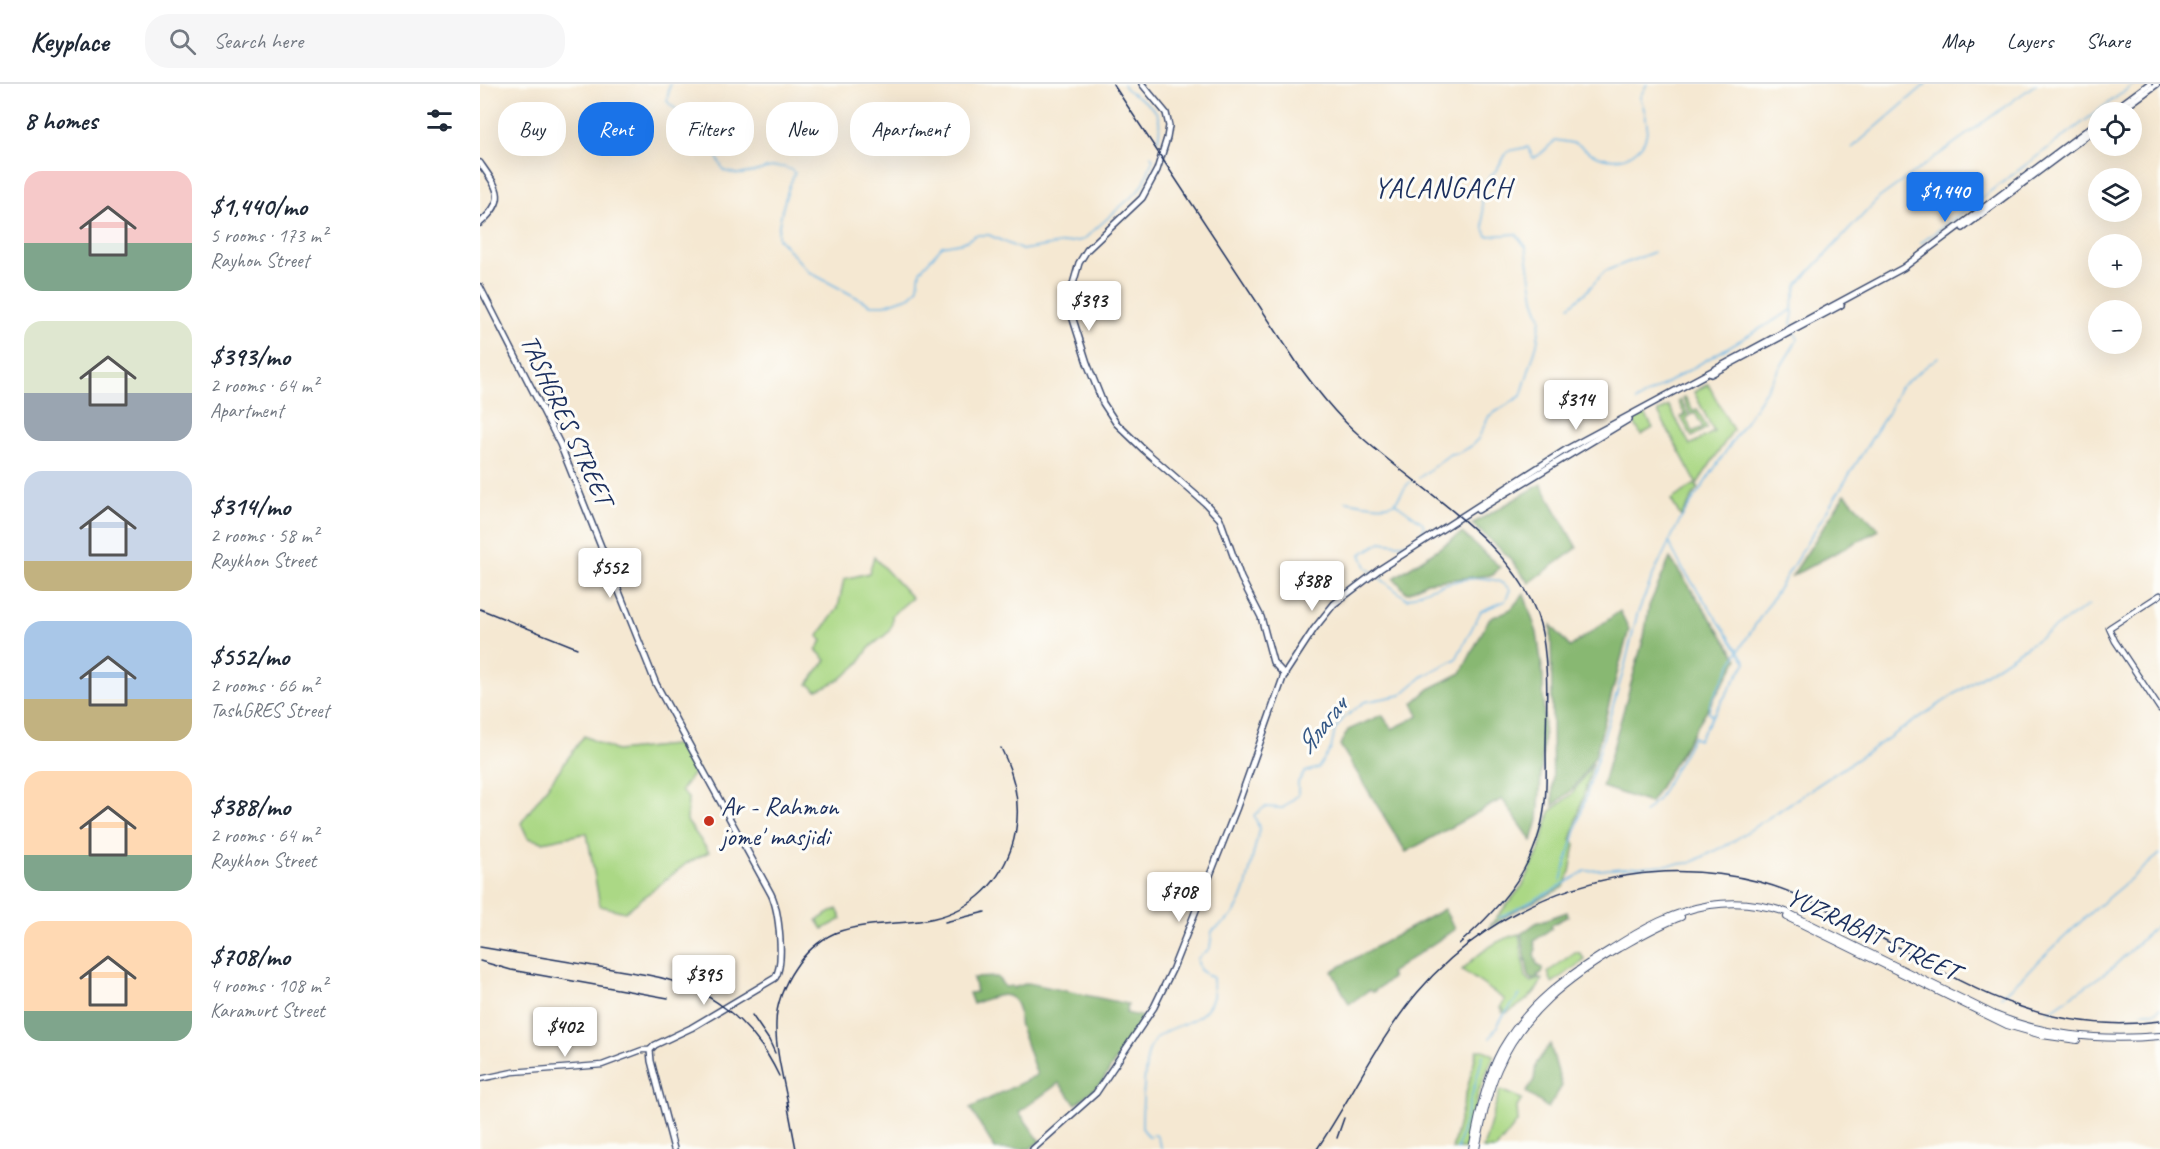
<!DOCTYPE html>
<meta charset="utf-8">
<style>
body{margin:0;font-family:Caveat,sans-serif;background:#f6f6f7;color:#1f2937;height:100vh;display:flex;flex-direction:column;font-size:22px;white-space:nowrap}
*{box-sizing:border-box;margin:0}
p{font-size:20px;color:#747a83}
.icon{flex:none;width:33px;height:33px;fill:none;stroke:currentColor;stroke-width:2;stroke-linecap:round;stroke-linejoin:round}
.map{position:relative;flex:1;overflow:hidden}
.side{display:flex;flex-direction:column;background:#fff;width:480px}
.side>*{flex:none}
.guide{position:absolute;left:18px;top:18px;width:570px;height:54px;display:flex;gap:12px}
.buttons{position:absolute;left:1608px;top:18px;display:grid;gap:12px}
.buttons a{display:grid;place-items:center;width:54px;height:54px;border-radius:50%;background:#fff;box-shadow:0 6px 24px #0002;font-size:30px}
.price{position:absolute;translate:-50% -51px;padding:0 14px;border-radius:6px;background:#fff;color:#222;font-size:20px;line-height:39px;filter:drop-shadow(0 2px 3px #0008)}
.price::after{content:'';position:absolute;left:50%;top:36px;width:18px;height:14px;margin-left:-9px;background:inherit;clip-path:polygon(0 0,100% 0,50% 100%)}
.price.active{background:#1a73e8;color:#fff}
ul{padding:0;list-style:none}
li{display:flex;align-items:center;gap:18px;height:150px;padding:0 24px}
li span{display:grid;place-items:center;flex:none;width:168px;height:120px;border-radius:18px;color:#555}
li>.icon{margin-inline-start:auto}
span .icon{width:72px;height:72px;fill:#fffc;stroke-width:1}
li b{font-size:26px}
h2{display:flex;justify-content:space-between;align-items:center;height:72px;padding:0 24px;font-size:26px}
.pill{padding:0 21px;border-radius:24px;background:#fff;box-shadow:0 6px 24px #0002;font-size:21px;line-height:54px}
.pill.active{background:#1a73e8;color:#fff}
header{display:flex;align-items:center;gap:36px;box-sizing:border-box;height:84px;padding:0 30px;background:#fff;border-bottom:2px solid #e0e1e3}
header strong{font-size:28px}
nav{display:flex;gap:33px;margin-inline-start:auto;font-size:21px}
.search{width:420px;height:54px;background:#f6f6f7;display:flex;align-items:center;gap:15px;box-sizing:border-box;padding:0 21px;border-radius:24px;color:#747a83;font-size:22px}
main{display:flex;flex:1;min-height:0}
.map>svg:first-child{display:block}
.green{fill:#abd885;stroke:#638472;stroke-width:1.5}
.forest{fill:#88b872;stroke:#527468;stroke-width:1.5}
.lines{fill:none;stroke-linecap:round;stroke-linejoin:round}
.stream{stroke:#6db6e5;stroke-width:1.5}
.tertiary-casing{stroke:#3c4b6f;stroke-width:7}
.secondary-casing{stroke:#3c4b6f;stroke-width:8}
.primary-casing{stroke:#3c4b6f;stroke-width:8}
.tertiary{stroke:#fff;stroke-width:4.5}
.secondary{stroke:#fff;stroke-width:5}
.primary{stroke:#fff;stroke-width:6}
.rail{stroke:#1b2f5e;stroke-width:1.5}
.poi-dot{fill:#c8321e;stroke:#fdfcf7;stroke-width:2}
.labels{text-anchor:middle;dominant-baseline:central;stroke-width:6;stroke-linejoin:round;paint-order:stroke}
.street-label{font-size:26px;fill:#1b2f5e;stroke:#fdfcf7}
.poi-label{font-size:26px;fill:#1b2f5e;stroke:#fdfcf7;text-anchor:start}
.water-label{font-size:27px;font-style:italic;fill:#345886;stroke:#fdfcf7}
.quarter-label{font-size:28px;letter-spacing:1.5px;fill:#1b2f5e;stroke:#fdfcf7}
</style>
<header>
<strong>Keyplace</strong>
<div class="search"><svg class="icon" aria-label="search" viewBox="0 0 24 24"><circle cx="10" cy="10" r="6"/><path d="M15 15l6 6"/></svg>Search here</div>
<nav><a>Map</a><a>Layers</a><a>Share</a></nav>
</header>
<main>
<section class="side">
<h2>8 homes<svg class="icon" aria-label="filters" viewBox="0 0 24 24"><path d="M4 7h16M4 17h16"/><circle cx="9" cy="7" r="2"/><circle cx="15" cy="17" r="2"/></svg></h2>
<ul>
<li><span style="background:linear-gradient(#f6c9c9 60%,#7fa58c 0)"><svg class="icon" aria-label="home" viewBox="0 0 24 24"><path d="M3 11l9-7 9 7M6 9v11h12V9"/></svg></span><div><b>$1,440/mo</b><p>5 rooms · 173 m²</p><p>Rayhon Street</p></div></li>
<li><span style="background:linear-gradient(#dfe7d0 60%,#9aa5b1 0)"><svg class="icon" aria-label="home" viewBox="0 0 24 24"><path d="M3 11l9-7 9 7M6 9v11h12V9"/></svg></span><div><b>$393/mo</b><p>2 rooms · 64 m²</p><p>Apartment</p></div></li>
<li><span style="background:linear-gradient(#c9d6e8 75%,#c2b280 0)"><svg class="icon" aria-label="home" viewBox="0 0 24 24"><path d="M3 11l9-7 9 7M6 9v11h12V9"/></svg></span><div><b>$314/mo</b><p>2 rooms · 58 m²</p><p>Raykhon Street</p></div></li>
<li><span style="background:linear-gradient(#a9c7e8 65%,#c2b280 0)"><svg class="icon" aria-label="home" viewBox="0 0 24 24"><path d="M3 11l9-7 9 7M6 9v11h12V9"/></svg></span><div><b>$552/mo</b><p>2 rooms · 66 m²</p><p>TashGRES Street</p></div></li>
<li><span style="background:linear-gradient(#ffd9b3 70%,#7fa58c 0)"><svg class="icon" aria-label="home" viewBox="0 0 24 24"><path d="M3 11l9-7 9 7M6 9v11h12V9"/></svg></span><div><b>$388/mo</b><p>2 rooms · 64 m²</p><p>Raykhon Street</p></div></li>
<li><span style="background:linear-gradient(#ffd9b3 75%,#7fa58c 0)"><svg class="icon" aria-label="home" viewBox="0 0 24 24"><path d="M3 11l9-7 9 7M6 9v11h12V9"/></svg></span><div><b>$708/mo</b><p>4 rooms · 108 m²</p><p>Karamurt Street</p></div></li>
</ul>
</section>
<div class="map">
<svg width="1680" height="1065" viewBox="0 0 1680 1065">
<rect width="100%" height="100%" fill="#fdfcf7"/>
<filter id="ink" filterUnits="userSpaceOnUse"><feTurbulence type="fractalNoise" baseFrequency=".0167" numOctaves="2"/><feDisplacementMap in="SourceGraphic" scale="12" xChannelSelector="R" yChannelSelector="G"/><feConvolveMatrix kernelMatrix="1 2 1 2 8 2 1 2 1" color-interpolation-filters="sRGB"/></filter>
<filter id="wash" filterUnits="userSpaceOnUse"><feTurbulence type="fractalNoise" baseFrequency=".008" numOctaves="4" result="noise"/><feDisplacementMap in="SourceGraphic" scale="24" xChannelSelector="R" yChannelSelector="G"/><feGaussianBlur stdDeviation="1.35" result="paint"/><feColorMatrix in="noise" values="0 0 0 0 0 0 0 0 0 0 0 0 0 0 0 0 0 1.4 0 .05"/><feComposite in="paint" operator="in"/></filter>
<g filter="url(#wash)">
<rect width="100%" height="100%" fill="#f5e8d2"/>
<g class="green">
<polygon points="1228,300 1253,346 1217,400 1178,328 1189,322 1210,361 1234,348 1214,308"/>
<polygon points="1205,313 1213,327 1217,325 1227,344 1212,353 1201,333 1205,331 1198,317 1200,316 1209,332 1206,334 1213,348 1223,343 1215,329 1211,331 1203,314"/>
<polygon points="1165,330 1173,344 1161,351 1153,336"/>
<polygon points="1215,400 1218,404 1201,433 1191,416"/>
<path d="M394,473L432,514L412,531C414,554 398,552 387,567C383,572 381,578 376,582C364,594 352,601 337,606L328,600L346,576L336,566L342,557L338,552L358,524L364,495L389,489Z"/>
<polygon points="104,652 136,667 202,660 216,685 201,707 208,714 207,737 229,768 207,779 145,828 120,822 107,749 63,758 48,754 41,739"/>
<polygon points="1113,679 1091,756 1095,760 1090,788 1084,803 1035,827 1009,843 1043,801 1059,767 1070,728 1092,710"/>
<polygon points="357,825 362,835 343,845 337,836"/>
<path d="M1039,850L1046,893L1050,898L1062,894C1059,909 1040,922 1026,929L1022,928L1024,926L1020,924L1025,916L982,886C998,870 1016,855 1039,850Z"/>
<polygon points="1095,868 1100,869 1105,876 1072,899 1068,888"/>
<polygon points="997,966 1004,966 1014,971 999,1007 986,1065 972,1065"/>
<polygon points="1020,1006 1042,1015 1037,1023 1038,1037 1016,1065 1003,1065"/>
</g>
<g class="forest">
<polygon points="1061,400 1097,464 1049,499 1028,472 992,440"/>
<polygon points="1365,410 1399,446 1312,492"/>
<polygon points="982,449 1020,483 1013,491 947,498 927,509 914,494"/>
<polygon points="1190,474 1258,575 1170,719 1122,703 1164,553 1169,522"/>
<polygon points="1044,510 1057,549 1063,591 1064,648 1058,736 1052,757 1022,715 926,768 860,661 868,646 902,631 912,645 939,632 933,619 949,605 981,589 1009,535 1031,525"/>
<polygon points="1140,527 1149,545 1115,673 1094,704 1073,722 1071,541 1090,563"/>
<polygon points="964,825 975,845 910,889 912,894 893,908 889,906 869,920 852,887"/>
<polygon points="1087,828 1088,832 1071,841 1072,844 1054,857 1056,865 1054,870 1057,880 1062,884 1062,889 1057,891 1059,893 1052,896 1049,893 1041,850 1056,839"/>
<path d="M517,893L525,903L532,902L533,904L548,899L648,920L646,929L663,933L622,998L596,1020L579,999L539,1028L560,1057L550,1065H515L490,1024L557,991C551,975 546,958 540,942C538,937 540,933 539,928C534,900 509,914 493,920L489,909L496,908L493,894Z"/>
<polygon points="1070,960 1082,1002 1068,1024 1046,1008 1054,996 1056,980"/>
</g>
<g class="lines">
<g class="stream">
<path d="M190,0L187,17C195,27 202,28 214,29L244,87C249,88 254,90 259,90C279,90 298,74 315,89C307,105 298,136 298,154L329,188L391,221H405L431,212L438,203L440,187L462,162L484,158L496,151H509L542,166L603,156L657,108L664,99L673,75L671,72"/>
<path d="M643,0L645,4C669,22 685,23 678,56"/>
<polyline points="1372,64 1446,0"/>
<polyline points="1441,159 1654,0"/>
<polyline points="1090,222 1106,208 1125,187 1174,168"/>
<polyline points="1312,242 1311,239 1313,230 1312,222 1318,200 1399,114 1556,0"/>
<polyline points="1156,317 1312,226"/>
<path d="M939,394L970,370L978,369L990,363L998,355L1009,332L1041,312L1057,260L1061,234L1054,215L1046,163L1036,150L1007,152L1004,145L1001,103L1017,85L1028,67L1048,63L1053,74C1061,72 1068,62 1076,56C1083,58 1093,58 1099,61C1103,63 1106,67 1111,69C1128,77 1144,78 1158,65C1173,52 1166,29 1160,13L1167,0"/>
<path d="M866,417C877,418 906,426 915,418C921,412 923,404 930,398"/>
<path d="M892,488L886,483L881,470L901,458C922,461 931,463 944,445L943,439L914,418"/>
<polyline points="1232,631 1229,628 1230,619 1259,566 1294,512 1410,325 1419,304 1458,273"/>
<polyline points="1164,729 1178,715 1213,653 1218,656 1266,578 1201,482 1189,459"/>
<polyline points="1081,796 1144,585 1157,531 1174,489 1200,436 1276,322 1318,255 1314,247"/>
<polyline points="1019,834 1077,804 1105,787 1210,779 1249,760 1609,521"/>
<polyline points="1521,913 1611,828 1680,770"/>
<polyline points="1527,928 1561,941 1562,938"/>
<polyline points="1661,928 1675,928 1680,924"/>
<polyline points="1567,929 1632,884 1680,838"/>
<polyline points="1010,954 1023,932 1040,911"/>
<path d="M682,1065L676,1051L668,1052L662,1044C662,1028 664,978 670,964C682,936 722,947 733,913C734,908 733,899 733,894L720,886L717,875L730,864L732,847C738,843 746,838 751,833C771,808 769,775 780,746L774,731L785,723L803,724L818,711V698L825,688L838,684L851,665L855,646L863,635L884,618L921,611L942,593L976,575L1001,527L1025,517L1030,506C1011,481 950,502 927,515L896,491"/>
<polyline points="977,1065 1003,971"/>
</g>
</g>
</g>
<g filter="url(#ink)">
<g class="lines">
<g class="tertiary-casing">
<g id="tertiary">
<polyline points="1680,511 1629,544 1635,557 1680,625"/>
<polyline points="0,995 33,988 122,981 162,966 170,966"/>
</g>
</g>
<g class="secondary-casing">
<g id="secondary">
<polyline points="662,0 686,29 689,42 687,54 677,86 662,114 607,166 599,179 591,207 592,232 607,279 623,319 636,339 664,366 725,419 740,435 761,494 781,533 793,578 805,591"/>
<polyline points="1631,28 1669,0"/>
<polyline points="1639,28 1677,0"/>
<path d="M0,79C19,106 27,115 0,139"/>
<polyline points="1483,144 1618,43"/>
<path d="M0,203L80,360L176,600L291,810C299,826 305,880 295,894L211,944L175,961L170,966L171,977L194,1065"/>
<polyline points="1231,290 1361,221"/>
<polyline points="998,426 1149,335"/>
<polyline points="553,1065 616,1009 674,923 693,884 757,723 804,591 834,545 854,520 900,485 1087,365 1423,184 1618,38"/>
</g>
</g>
<g class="primary-casing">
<g id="primary">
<polyline points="1307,833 1527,941 1562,951 1597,956"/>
<path d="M992,1065C999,1031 1005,996 1022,965C1048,920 1087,892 1131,865C1162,845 1194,827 1230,821C1256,817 1282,820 1306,828L1515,931C1568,953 1623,957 1680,952"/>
<path d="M996,1065C1002,1038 1007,1010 1018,985C1042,929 1088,894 1139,864C1159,853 1179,841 1201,833"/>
</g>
</g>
<use href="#tertiary" class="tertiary"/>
<use href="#secondary" class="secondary"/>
<use href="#primary" class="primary"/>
<g class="rail">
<path d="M633,0L819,282C837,306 855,330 878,350C936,404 1039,461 1060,540C1070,580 1066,626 1066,667C1066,683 1067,700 1065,717C1060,779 1023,821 979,860"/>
<polyline points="0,525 97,564"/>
<polyline points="465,838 505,828"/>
<path d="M0,863L168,891C228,902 273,937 299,992"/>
<polyline points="0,877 31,886 188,914"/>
<polyline points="272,931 289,956 295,969"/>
<polyline points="307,1018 316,1065"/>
<path d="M309,1025C304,997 295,967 296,939C296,921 304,900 315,884C324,870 339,856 355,849C384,838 416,841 445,836C487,829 517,804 531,765C543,730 537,696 521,664"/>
<polyline points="857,1054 864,1034"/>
<path d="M837,1065C871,1014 898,956 937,909C1020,811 1155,765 1280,798C1321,809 1357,830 1394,850C1490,903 1565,952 1680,937"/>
</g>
</g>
</g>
<circle class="poi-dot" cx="229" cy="737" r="6"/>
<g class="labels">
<g class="street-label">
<text transform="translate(87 336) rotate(65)">TASHGRES STREET</text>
<text transform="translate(1393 850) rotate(25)">YUZRABAT STREET</text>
</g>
<g class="poi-label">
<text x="241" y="722">Ar - Rahmon<tspan x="241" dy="30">jome' masjidi</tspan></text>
</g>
<g class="water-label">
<text transform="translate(841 642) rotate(-51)">Ялагач</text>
</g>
<g class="quarter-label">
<text x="963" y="103">YALANGACH</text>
</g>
</g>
</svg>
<div class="buttons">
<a><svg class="icon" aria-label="locate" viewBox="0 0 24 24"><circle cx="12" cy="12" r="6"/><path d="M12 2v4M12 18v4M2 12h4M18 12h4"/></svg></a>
<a><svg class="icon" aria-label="layers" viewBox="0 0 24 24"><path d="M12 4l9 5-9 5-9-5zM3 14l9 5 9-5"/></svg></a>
<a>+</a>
<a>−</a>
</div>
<b class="price active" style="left:1465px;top:139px">$1,440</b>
<b class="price" style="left:609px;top:248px">$393</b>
<b class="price" style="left:1096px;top:347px">$314</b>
<b class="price" style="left:130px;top:515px">$552</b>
<b class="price" style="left:832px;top:528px">$388</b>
<b class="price" style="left:699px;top:839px">$708</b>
<b class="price" style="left:224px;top:922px">$395</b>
<b class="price" style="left:85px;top:974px">$402</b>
<div class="guide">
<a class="pill">Buy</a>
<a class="pill active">Rent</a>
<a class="pill">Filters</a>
<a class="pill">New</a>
<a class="pill">Apartment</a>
</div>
</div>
</main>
